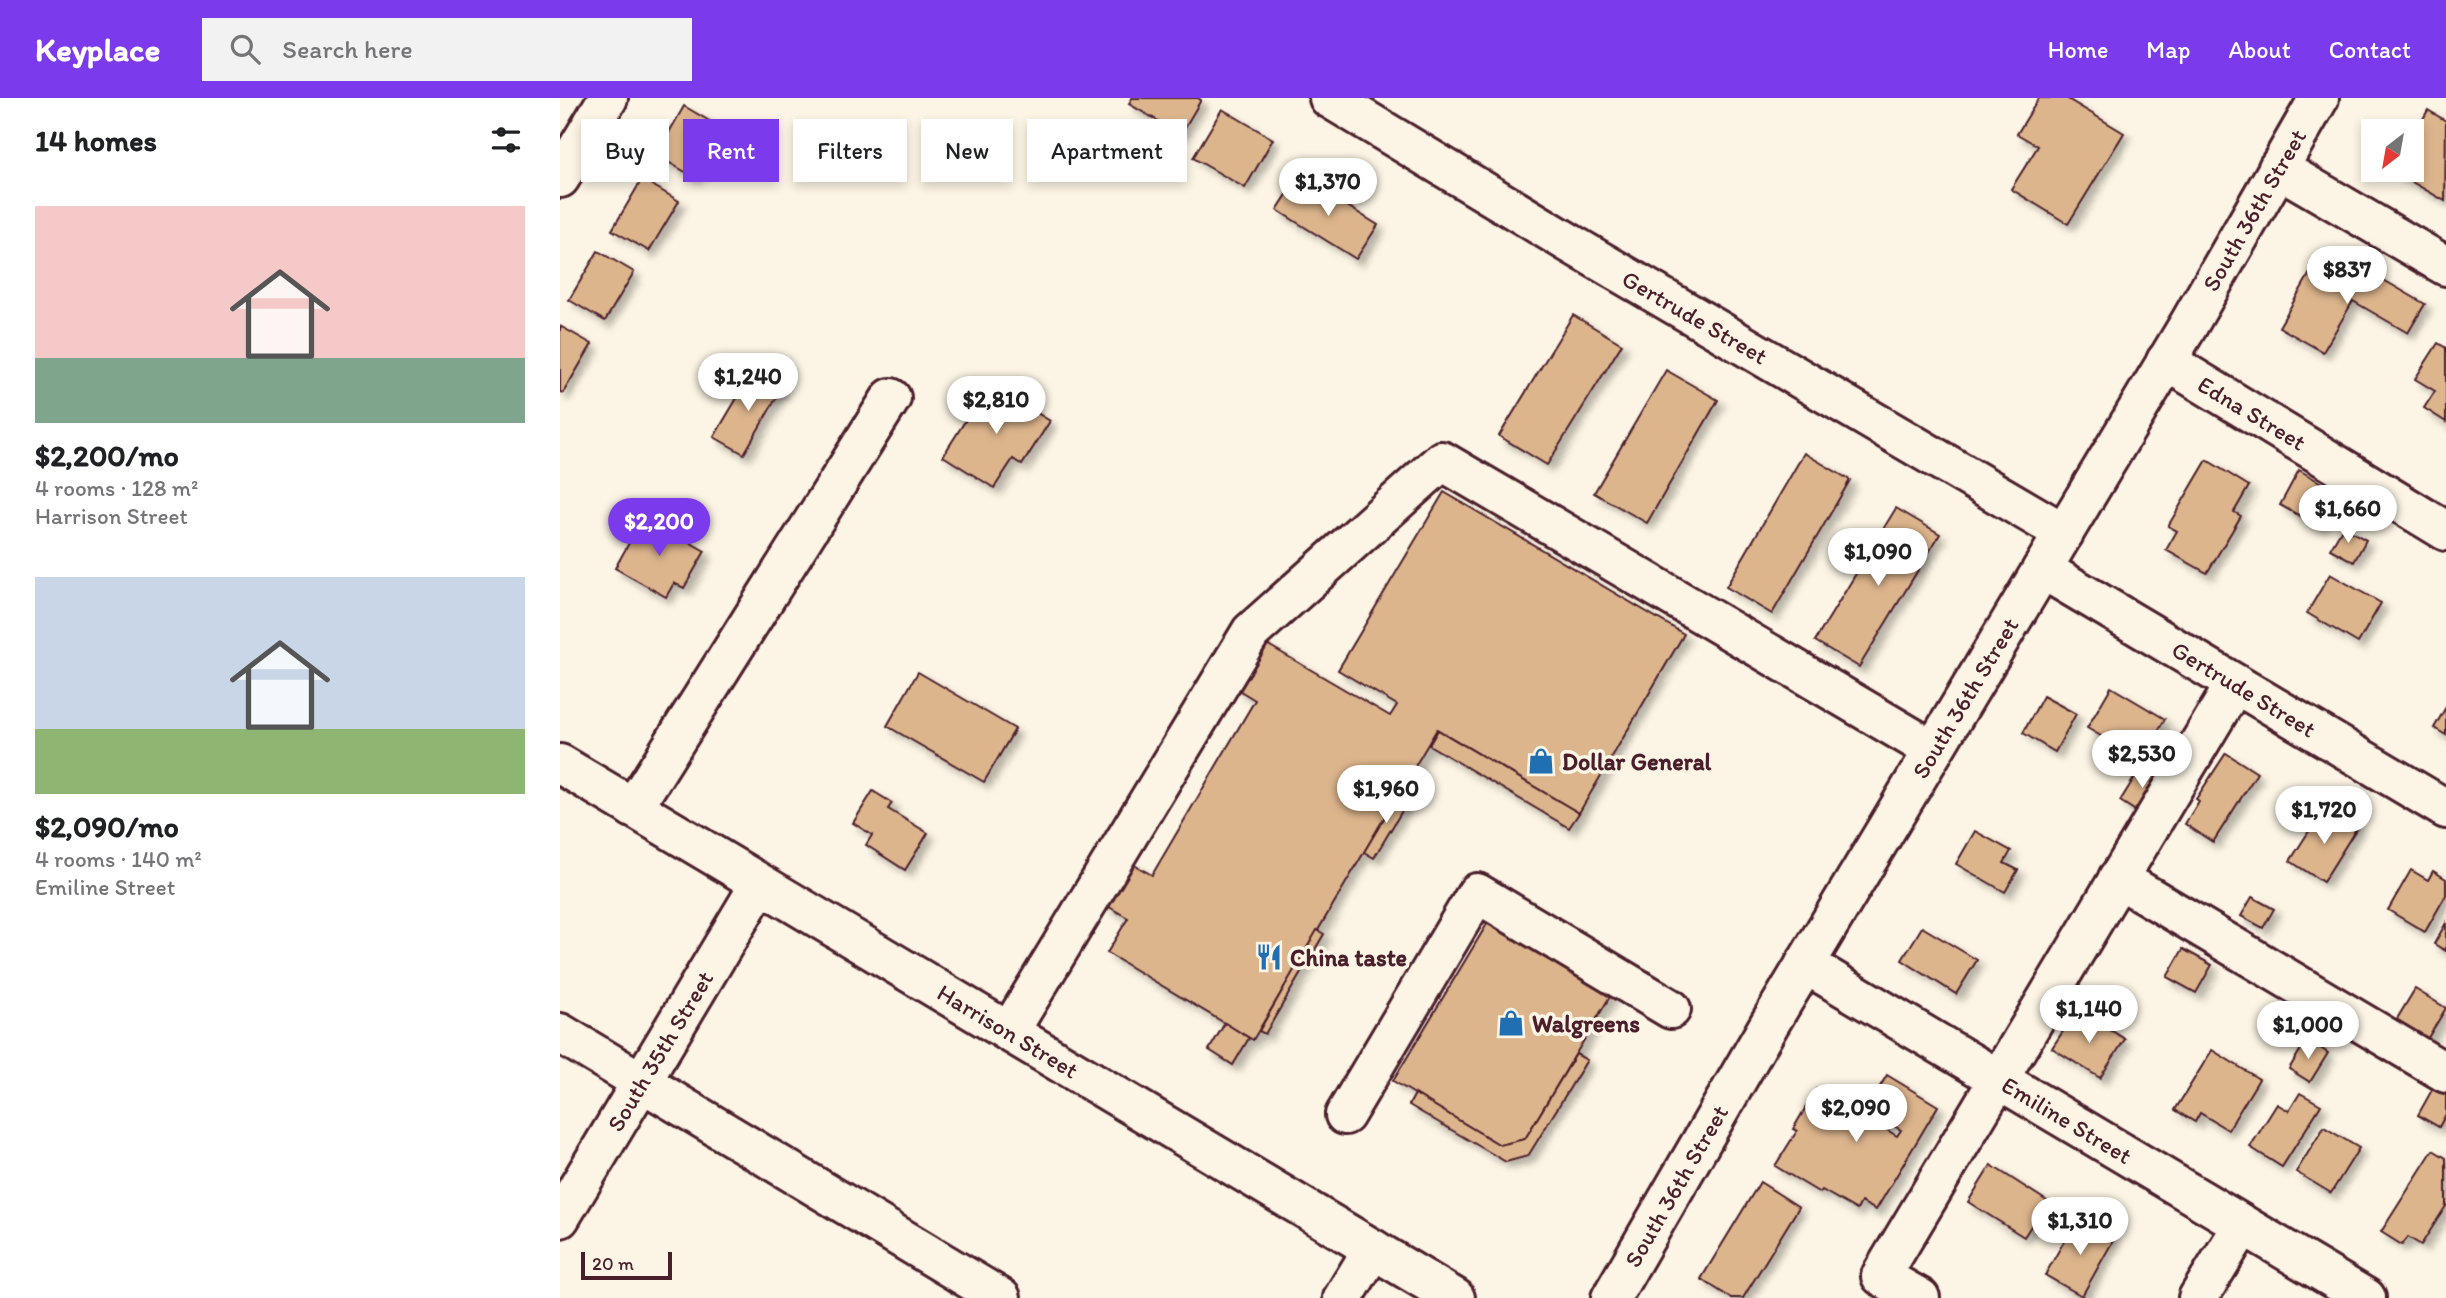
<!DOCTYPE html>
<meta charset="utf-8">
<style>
body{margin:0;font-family:Itim,sans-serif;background:#f2f2f2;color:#202124;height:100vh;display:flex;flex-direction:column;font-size:26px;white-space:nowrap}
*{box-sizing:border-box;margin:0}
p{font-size:23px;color:#757577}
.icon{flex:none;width:38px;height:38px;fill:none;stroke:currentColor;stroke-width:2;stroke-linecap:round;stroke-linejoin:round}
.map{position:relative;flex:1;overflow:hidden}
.sheet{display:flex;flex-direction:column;background:#fff;width:560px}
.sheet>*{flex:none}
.banner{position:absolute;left:21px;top:21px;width:665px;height:63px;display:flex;gap:14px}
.needle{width:46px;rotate:211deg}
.tools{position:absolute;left:1801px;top:21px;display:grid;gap:14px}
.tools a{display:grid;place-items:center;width:63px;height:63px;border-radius:0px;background:#fff;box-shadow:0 4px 10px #0003;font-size:35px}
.scale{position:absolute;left:21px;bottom:18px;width:91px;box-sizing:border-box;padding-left:7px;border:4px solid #4a1f2b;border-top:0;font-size:19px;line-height:24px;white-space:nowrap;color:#4a1f2b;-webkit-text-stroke:5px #fcf5e5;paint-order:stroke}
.price{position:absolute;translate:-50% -60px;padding:0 16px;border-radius:24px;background:#fff;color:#222;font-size:23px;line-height:46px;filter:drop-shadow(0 2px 4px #0008)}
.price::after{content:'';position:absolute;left:50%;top:42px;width:21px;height:16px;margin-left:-10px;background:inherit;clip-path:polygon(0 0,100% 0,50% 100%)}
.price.current{background:#7c3aed;color:#fff}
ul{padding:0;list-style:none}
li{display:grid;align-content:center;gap:14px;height:371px;padding:0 35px}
li span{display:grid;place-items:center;height:217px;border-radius:0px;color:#555}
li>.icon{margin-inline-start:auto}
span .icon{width:126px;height:126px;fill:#fffc;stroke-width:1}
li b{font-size:30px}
h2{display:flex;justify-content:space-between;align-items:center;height:84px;padding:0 35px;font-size:30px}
.tag{padding:0 24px;border-radius:0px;background:#fff;box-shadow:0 4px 10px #0003;font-size:24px;line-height:63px}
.tag.current{background:#7c3aed;color:#fff}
header{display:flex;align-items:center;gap:42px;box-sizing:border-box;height:98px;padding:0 35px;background:#7c3aed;color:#fff}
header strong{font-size:33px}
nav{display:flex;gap:38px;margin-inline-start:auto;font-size:24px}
.search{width:490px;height:63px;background:#f2f2f2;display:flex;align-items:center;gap:18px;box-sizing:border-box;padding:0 24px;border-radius:0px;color:#757577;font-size:26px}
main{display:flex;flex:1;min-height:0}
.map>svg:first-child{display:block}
.building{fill:#ddb58d;stroke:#4a1f2b;stroke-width:2;filter:url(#shadow)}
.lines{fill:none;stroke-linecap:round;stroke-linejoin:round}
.minor-casing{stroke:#4a1f2b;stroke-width:44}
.major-casing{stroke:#4a1f2b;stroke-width:44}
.minor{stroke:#fcf5e5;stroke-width:38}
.major{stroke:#fcf5e5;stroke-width:38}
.labels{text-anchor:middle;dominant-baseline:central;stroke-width:7;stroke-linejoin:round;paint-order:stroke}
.street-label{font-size:24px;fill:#4a1f2b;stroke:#fcf5e5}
.poi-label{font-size:24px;font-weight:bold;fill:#4a1f2b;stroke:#fcf5e5;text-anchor:start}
</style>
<header>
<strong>Keyplace</strong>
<div class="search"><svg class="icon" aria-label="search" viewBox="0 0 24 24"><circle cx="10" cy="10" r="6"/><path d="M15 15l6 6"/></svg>Search here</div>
<nav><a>Home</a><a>Map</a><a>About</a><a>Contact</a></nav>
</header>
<main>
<section class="sheet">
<h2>14 homes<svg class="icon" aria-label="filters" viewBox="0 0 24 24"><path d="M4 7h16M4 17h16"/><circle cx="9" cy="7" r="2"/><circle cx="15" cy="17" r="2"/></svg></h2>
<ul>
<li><span style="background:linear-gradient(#f6c9c9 70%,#7fa58c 0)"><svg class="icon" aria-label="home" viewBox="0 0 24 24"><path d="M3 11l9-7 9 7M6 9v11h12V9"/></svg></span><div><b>$2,200/mo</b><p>4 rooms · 128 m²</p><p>Harrison Street</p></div></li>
<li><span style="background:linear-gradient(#c9d6e8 70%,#8fb573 0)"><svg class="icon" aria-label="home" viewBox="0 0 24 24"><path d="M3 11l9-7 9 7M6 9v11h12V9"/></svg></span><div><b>$2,090/mo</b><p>4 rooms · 140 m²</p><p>Emiline Street</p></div></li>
</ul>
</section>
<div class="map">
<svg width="1886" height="1200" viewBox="0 0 1886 1200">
<defs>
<filter id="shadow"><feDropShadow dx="6" dy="6" stdDeviation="3.5" flood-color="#0004"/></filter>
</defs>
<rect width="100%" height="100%" fill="#fcf5e5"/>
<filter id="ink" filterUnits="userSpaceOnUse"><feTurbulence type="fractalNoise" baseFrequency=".0143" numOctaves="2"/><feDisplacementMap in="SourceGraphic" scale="14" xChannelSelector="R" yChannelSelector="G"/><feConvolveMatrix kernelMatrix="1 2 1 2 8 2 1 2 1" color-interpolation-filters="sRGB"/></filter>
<g filter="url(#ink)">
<g class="building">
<polygon points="572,0 638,0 641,2 621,36 569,6"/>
<polygon points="1479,0 1506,0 1564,35 1508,126 1451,91 1478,48 1457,36"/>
<polygon points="124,8 170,35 159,54 151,50 134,79 96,57"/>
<polygon points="662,11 713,41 685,90 633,60"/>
<polygon points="1868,12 1886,23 1885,103 1833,73 1852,72 1852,41"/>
<polygon points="739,78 818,127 796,161 717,112"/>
<polygon points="82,81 119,103 89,153 52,132"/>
<polygon points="38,153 74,174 45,223 9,202"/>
<polygon points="1796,166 1865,206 1848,235 1793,203 1763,254 1719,229 1750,175 1781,193"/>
<polygon points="1013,217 1062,246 987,367 939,338"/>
<polygon points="0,228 32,246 3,295 0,294"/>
<polygon points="1878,245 1886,250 1886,324 1864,310 1875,293 1855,281"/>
<polygon points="1106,272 1158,302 1087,425 1034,395"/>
<polygon points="193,273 222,290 184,356 154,339"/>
<polygon points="429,285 490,323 462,367 453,361 434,390 383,358"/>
<polygon points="1244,355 1290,382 1212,516 1166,489"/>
<polygon points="1647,362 1689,388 1674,414 1681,418 1647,475 1606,452 1617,433 1608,428"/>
<polygon points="1739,372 1777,394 1758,428 1720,407"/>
<polygon points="884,394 1124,536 1019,715 877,631 693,942 547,855 568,820 544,806 569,764 592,777 695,602 677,591 705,545 830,618 837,607 778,572"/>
<polygon points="1336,410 1380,436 1299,569 1255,543"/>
<polygon points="84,418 145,453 124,490 114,485 106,499 55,470"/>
<polygon points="1783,429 1806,442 1794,464 1770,451"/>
<polygon points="1770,476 1821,505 1798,545 1747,515"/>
<polygon points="358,574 455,631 424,684 327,628"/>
<polygon points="1551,589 1605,621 1581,661 1527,630"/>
<polygon points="1483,598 1516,616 1495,654 1463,635"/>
<polygon points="1886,609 1886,637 1874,630"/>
<polygon points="878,632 1019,715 1009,730 869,647"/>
<polygon points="1666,655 1697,675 1653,744 1625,726 1639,703 1636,701"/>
<polygon points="1583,666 1605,680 1582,717 1560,703"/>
<polygon points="313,693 332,705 328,711 368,735 345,772 306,747 312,737 293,725"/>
<polygon points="839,695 849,701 814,760 804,754"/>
<polygon points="1777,715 1798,728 1763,784 1730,763 1758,719 1770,726"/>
<polygon points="1415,733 1451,753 1444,765 1458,772 1445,794 1396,766"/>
<polygon points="1851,772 1868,782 1873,773 1886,781 1886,797 1865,834 1828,812"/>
<polygon points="1692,799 1714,811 1703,830 1681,818"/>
<polygon points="930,821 1052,895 965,1041 940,1047 833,983"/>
<polygon points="1886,825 1886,853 1874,846"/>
<polygon points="1362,829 1417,862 1396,896 1342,862"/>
<polygon points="757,832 764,836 705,936 699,933"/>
<polygon points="1623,851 1652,867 1636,895 1607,879"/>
<polygon points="1855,891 1886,910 1866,943 1835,924"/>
<polygon points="1513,918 1527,927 1531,920 1565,941 1540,980 1492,950"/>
<polygon points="665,925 689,940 673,967 649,952"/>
<polygon points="1747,941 1768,955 1750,984 1729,971"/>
<polygon points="1652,952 1699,981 1668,1032 1640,1015 1635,1024 1615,1012"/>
<polygon points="1016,956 1027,962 968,1058 946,1064 849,1007 855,996 940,1047 965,1041"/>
<polygon points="1327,977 1378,1008 1316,1112 1301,1104 1297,1112 1262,1092 1260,1095 1215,1068 1237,1033 1233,1031 1257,990 1337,1038 1341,1032 1306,1012"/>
<polygon points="1873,990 1886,997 1886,1016 1879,1029 1858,1017"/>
<polygon points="1740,995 1761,1007 1722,1069 1690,1049 1717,1006 1729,1013"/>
<polygon points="1764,1029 1799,1050 1771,1095 1736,1074"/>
<polygon points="1873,1052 1886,1060 1886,1108 1861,1147 1848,1139 1842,1147 1821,1134"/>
<polygon points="1431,1067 1487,1103 1464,1139 1408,1104"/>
<polygon points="1200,1084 1239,1109 1183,1200 1171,1200 1141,1181"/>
<polygon points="1517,1120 1554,1141 1522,1198 1485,1177"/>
</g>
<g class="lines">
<g class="minor-casing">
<g id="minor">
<polyline points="769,0 1011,146 1504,435"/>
<polyline points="1718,70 1886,168"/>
<polyline points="0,80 48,0"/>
<polyline points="1606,263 1886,433"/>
<polyline points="1482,471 1886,711"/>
<polyline points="0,666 895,1200"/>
<polyline points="73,710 331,300"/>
<polyline points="1558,780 1886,975"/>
<polyline points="1245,866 1806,1200"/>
<polyline points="449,934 691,534 882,363 1373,652"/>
<polyline points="0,935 441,1200"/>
<polyline points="785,1017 917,795 1111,911"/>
<polyline points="0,1120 200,786"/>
<polyline points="783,1200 813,1151"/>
<polyline points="1360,1200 1321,1178 1675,586"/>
<polyline points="1638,1200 1683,1127"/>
</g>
</g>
<g class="major-casing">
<polyline id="major" points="1051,1200 1210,925 1629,226 1759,0"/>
</g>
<use href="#minor" class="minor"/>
<use href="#major" class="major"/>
</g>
</g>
<defs>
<g id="shop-bare" transform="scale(2.1)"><path d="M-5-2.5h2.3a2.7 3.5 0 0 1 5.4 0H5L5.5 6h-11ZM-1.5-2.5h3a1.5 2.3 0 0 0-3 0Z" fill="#1f6fb2" stroke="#fcf5e5" stroke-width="2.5" paint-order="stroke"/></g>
<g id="restaurant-bare" transform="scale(2.1)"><path d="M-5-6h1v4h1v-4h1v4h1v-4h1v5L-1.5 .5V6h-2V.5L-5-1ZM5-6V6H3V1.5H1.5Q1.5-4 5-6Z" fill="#1f6fb2" stroke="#fcf5e5" stroke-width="2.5" paint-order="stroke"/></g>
</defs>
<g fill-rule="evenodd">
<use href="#shop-bare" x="981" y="663"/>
<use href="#restaurant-bare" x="709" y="859"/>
<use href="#shop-bare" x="951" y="925"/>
</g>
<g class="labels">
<g class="street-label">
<text transform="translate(1694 112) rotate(-60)">South 36th Street</text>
<text transform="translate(1135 219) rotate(30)">Gertrude Street</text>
<text transform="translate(1692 315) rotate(31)">Edna Street</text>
<text transform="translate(1684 591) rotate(31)">Gertrude Street</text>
<text transform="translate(1405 600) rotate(-59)">South 36th Street</text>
<text transform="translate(448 933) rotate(31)">Harrison Street</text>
<text transform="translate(100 953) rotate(-59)">South 35th Street</text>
<text transform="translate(1507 1022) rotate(31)">Emiline Street</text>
<text transform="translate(1116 1088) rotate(-60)">South 36th Street</text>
</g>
<g class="poi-label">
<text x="1002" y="663">Dollar General</text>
<text x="730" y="859">China taste</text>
<text x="972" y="925">Walgreens</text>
</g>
</g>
</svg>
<div class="tools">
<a><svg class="needle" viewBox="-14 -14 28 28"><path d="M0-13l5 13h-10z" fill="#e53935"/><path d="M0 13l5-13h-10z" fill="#757577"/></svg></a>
</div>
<div class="scale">20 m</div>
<b class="price" style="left:768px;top:120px">$1,370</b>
<b class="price" style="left:1787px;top:208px">$837</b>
<b class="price" style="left:188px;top:315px">$1,240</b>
<b class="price" style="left:436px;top:338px">$2,810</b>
<b class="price" style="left:1788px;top:447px">$1,660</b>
<b class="price current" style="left:99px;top:460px">$2,200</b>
<b class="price" style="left:1318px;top:490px">$1,090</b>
<b class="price" style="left:1582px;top:692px">$2,530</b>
<b class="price" style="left:826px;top:727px">$1,960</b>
<b class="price" style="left:1764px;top:748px">$1,720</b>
<b class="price" style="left:1529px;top:947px">$1,140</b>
<b class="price" style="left:1748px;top:963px">$1,000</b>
<b class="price" style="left:1296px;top:1046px">$2,090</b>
<b class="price" style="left:1520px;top:1159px">$1,310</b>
<div class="banner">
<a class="tag">Buy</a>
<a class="tag current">Rent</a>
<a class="tag">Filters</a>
<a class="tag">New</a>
<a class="tag">Apartment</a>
</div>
</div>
</main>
